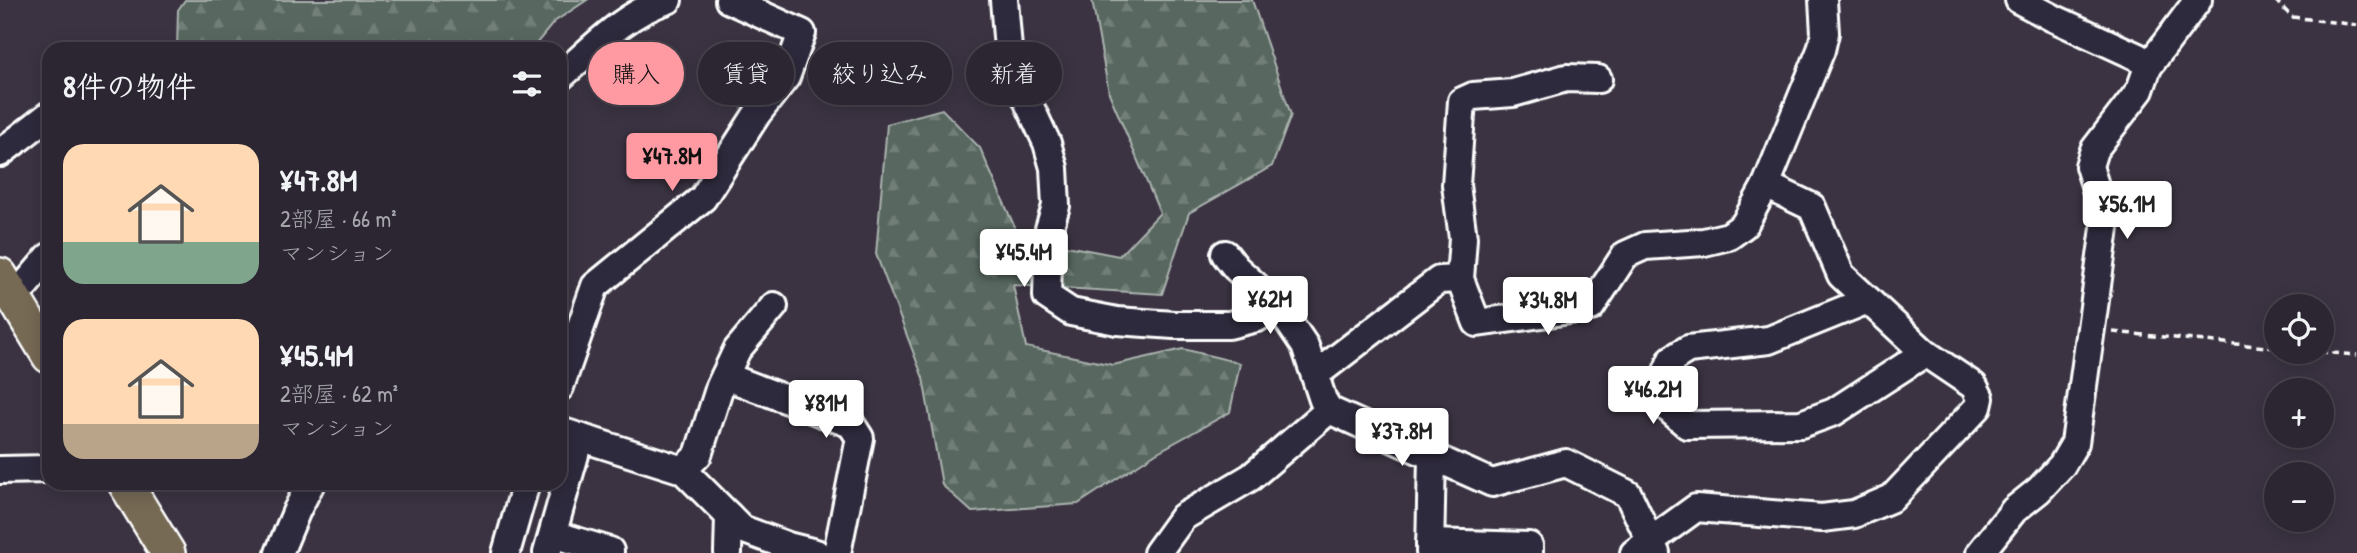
<!DOCTYPE html>
<html lang="ja">
<meta charset="utf-8">
<style>
body{margin:0;font-family:"Patrick Hand","Klee One",sans-serif;background:#342e3a;color:#f1f3f6;height:100vh;display:flex;flex-direction:column;font-size:26px;white-space:nowrap}
*{box-sizing:border-box;margin:0}
p{font-size:23px;color:#a6a5ac}
.icon{flex:none;width:38px;height:38px;fill:none;stroke:currentColor;stroke-width:2;stroke-linecap:round;stroke-linejoin:round}
.map{position:relative;flex:1;overflow:hidden}
.details{position:absolute;left:42px;top:42px;width:525px;height:448px;display:flex;flex-direction:column;background:#2c2632;border-radius:21px;box-shadow:0 4px 18px #0003,0 0 0 2px #48434d}
.details>*{flex:none}
.banner{position:absolute;left:588px;top:42px;width:665px;height:63px;display:flex;gap:14px}
.fabs{position:absolute;left:2264px;top:294px;display:grid;gap:14px}
.fabs a{display:grid;place-items:center;width:70px;height:70px;border-radius:50%;background:#2c2632;box-shadow:0 4px 18px #0003,0 0 0 2px #48434d;font-size:35px}
.price{position:absolute;translate:-50% -60px;padding:0 16px;border-radius:7px;background:#fff;color:#222;font-size:23px;line-height:46px;filter:drop-shadow(0 2px 4px #0008)}
.price::after{content:'';position:absolute;left:50%;top:42px;width:21px;height:16px;margin-left:-10px;background:inherit;clip-path:polygon(0 0,100% 0,50% 100%)}
.price.selected{background:#ff9aa2;color:#111}
ul{padding:0;list-style:none}
li{display:flex;align-items:center;gap:21px;height:175px;padding:0 21px}
li span{display:grid;place-items:center;flex:none;width:196px;height:140px;border-radius:21px;color:#555}
li>.icon{margin-inline-start:auto}
span .icon{width:84px;height:84px;fill:#fffc;stroke-width:1}
li b{font-size:30px}
h2{display:flex;justify-content:space-between;align-items:center;height:84px;padding:0 21px;font-size:30px}
.pill{padding:0 24px;border-radius:32px;background:#2c2632;box-shadow:0 4px 18px #0003,0 0 0 2px #48434d;font-size:24px;line-height:63px}
.pill.selected{background:#ff9aa2;color:#111}
.map>svg:first-child{display:block}
.forest{fill:url(#forest-firs);stroke:#acb4b0;stroke-width:2}
.lines{fill:none;stroke-linecap:round;stroke-linejoin:round}
.minor-casing{stroke:#fff;stroke-width:32}
.major-casing{stroke:#fff;stroke-width:38}
.path{stroke:#fff;stroke-width:3.5;stroke-dasharray:7 5;stroke-linecap:butt}
.minor{stroke:#2f2a3d;stroke-width:26}
.major{stroke:#766a54;stroke-width:33}
</style>
<div class="map">
<svg width="2357" height="553" viewBox="0 0 2357 553">
<defs>
<pattern id="forest-firs" width="22" height="20" patternUnits="userSpaceOnUse" patternTransform="scale(1.75)"><rect width="22" height="20" fill="#586860"/><path d="M5 1l3.5 6h-7zM16 11l3.5 6h-7z" fill="#717f78"/></pattern>
</defs>
<rect width="100%" height="100%" fill="#3b3342"/>
<filter id="ink" filterUnits="userSpaceOnUse"><feTurbulence type="fractalNoise" baseFrequency=".0143" numOctaves="2"/><feDisplacementMap in="SourceGraphic" scale="14" xChannelSelector="R" yChannelSelector="G"/><feConvolveMatrix kernelMatrix="1 2 1 2 8 2 1 2 1" color-interpolation-filters="sRGB"/></filter>
<g filter="url(#ink)">
<g class="forest">
<polygon points="185,0 587,0 554,22 532,49 177,49 178,10"/>
<polygon points="1092,0 1252,0 1291,115 1272,166 1189,213 1162,294 1013,285 1026,347 1113,365 1183,349 1240,363 1230,412 1156,453 1078,504 972,512 942,485 923,378 876,254 887,124 942,109 980,148 1019,237 1119,256 1160,213 1109,93"/>
</g>
<g class="lines">
<g class="minor-casing">
<g id="minor">
<polyline points="1004,0 1008,49 1026,98 1047,143 1054,168 1056,206 1049,229 1047,296 1071,312 1117,321 1174,325 1229,325 1257,318 1278,306"/>
<polyline points="2148,67 2198,0"/>
<path d="M560,77C593,48 625,13 668,0"/>
<polyline points="1598,79 1566,78 1513,93 1473,96 1462,101 1456,185 1463,238 1460,279 1477,323 1591,307 1625,255 1645,246 1704,242 1729,236 1744,225 1766,185 1821,50 1825,33 1823,0"/>
<polyline points="0,153 49,115"/>
<polyline points="1225,254 1236,268 1278,306 1305,346 1323,400 1329,410"/>
<polyline points="14,298 49,257"/>
<polyline points="1868,300 1769,340 1688,349 1672,359 1656,398 1687,425 1801,424 1834,412 1925,353"/>
<polyline points="1315,375 1439,280 1460,279"/>
<polyline points="725,376 851,424 860,438 837,553"/>
<polyline points="560,387 595,286 703,198 757,114 786,77 802,33 729,0"/>
<polyline points="560,431 683,470 742,529 788,546 816,553"/>
<polyline points="0,470 49,469"/>
<polyline points="683,470 698,455 720,386 737,350 774,306"/>
<polyline points="553,534 610,551 609,553"/>
<polyline points="1430,543 1529,546 1529,553"/>
<polyline points="279,553 297,510 311,483"/>
<polyline points="506,553 526,483"/>
<polyline points="547,553 580,437"/>
<polyline points="728,553 729,516"/>
<polyline points="1157,553 1183,517 1251,477 1329,410 1492,483 1566,463 1628,494 1656,553"/>
<polyline points="1430,553 1432,456"/>
<polyline points="1634,553 1696,508 1822,518 1854,514 1892,498 1978,407 1980,398 1974,386 1925,353 1841,275 1812,207 1766,185"/>
<polyline points="1980,553 2014,510 2039,490 2062,465 2075,443 2106,221 2089,166 2094,150 2140,90 2148,67 2138,57 2053,18 2019,0"/>
</g>
</g>
<g class="major-casing">
<g id="major">
<polyline points="0,275 49,356"/>
<polyline points="125,483 168,553"/>
</g>
</g>
<g class="path">
<polyline points="2275,0 2292,17 2357,25"/>
<polyline points="2113,332 2277,348"/>
<polyline points="2320,352 2357,355"/>
</g>
<use href="#minor" class="minor"/>
<use href="#major" class="major"/>
</g>
</g>
</svg>
<div class="fabs">
<a><svg class="icon" aria-label="locate" viewBox="0 0 24 24"><circle cx="12" cy="12" r="6"/><path d="M12 2v4M12 18v4M2 12h4M18 12h4"/></svg></a>
<a>+</a>
<a>−</a>
</div>
<b class="price selected" style="left:672px;top:193px">¥47.8M</b>
<b class="price" style="left:2127px;top:241px">¥56.1M</b>
<b class="price" style="left:1024px;top:289px">¥45.4M</b>
<b class="price" style="left:1270px;top:336px">¥62M</b>
<b class="price" style="left:1548px;top:337px">¥34.8M</b>
<b class="price" style="left:1653px;top:426px">¥46.2M</b>
<b class="price" style="left:826px;top:440px">¥81M</b>
<b class="price" style="left:1402px;top:468px">¥37.8M</b>
<div class="banner">
<a class="pill selected">購入</a>
<a class="pill">賃貸</a>
<a class="pill">絞り込み</a>
<a class="pill">新着</a>
</div>
<section class="details">
<h2>8件の物件<svg class="icon" aria-label="filters" viewBox="0 0 24 24"><path d="M4 7h16M4 17h16"/><circle cx="9" cy="7" r="2"/><circle cx="15" cy="17" r="2"/></svg></h2>
<ul>
<li><span style="background:linear-gradient(#ffd9b3 70%,#7fa58c 0)"><svg class="icon" aria-label="home" viewBox="0 0 24 24"><path d="M3 11l9-7 9 7M6 9v11h12V9"/></svg></span><div><b>¥47.8M</b><p>2部屋 · 66 m²</p><p>マンション</p></div></li>
<li><span style="background:linear-gradient(#ffd9b3 75%,#b9a48a 0)"><svg class="icon" aria-label="home" viewBox="0 0 24 24"><path d="M3 11l9-7 9 7M6 9v11h12V9"/></svg></span><div><b>¥45.4M</b><p>2部屋 · 62 m²</p><p>マンション</p></div></li>
</ul>
</section>
</div>
